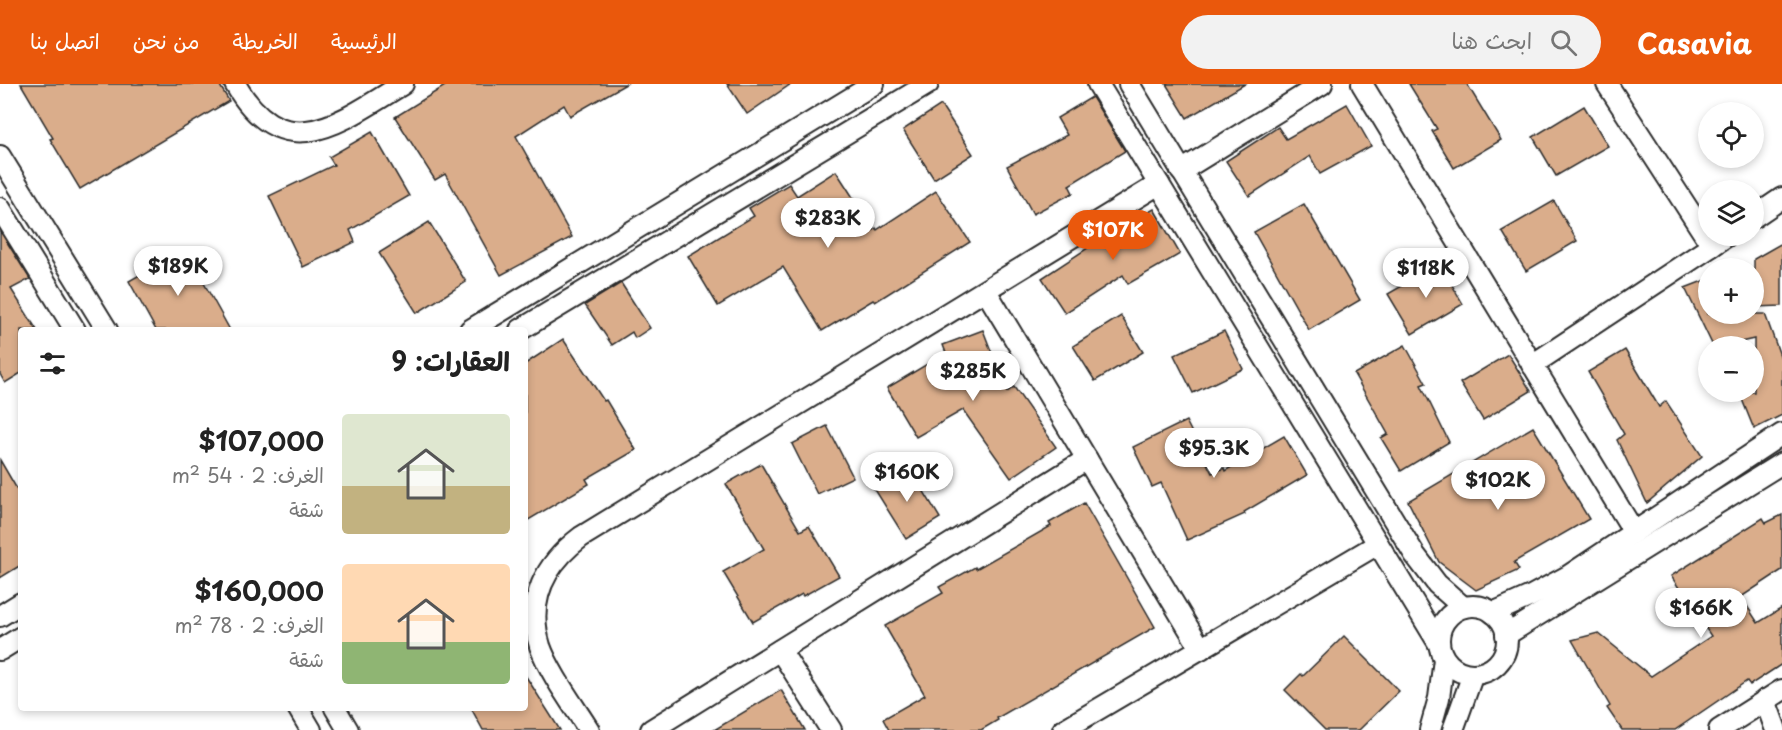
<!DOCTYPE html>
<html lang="ar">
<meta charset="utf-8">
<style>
body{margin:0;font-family:"Playpen Sans","Playpen Sans Arabic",sans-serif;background:#f2f2f2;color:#222;direction:rtl;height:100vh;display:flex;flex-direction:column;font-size:22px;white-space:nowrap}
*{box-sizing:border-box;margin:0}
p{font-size:20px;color:#767676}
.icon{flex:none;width:33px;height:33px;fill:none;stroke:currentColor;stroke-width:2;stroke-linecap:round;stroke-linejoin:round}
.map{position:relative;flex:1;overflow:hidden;direction:ltr}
.drawer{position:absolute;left:18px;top:243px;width:510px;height:384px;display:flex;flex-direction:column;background:#fff;border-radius:6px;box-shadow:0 3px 9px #0003;direction:rtl}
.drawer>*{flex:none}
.tools{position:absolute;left:1698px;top:18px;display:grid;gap:12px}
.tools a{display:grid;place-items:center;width:66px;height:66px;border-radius:50%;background:#fff;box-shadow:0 3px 9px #0003;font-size:30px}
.price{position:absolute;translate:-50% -51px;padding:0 14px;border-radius:21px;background:#fff;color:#222;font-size:20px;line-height:39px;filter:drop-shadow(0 2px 3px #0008)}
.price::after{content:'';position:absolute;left:50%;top:36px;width:18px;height:14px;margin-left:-9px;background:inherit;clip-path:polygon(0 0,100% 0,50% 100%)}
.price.active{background:#ea580c;color:#fff}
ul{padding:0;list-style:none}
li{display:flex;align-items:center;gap:18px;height:150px;padding:0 18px}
li span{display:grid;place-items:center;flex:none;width:168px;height:120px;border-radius:6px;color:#555}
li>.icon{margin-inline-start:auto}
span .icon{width:72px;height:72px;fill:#fffc;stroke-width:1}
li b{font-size:26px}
h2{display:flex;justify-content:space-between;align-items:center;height:72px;padding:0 18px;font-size:26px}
header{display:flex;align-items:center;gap:36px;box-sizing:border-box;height:84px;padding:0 30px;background:#ea580c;color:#fff}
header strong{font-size:28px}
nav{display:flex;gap:33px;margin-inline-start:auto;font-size:21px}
.search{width:420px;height:54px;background:#f2f2f2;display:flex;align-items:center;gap:15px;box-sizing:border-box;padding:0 21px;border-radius:33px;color:#767676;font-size:22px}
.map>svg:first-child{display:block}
.building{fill:#daad8b;stroke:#2b2b2b;stroke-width:1.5}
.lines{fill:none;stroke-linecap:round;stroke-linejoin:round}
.street-casing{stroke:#2b2b2b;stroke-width:24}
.street{stroke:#fff;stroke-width:20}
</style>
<header>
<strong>Casavia</strong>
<div class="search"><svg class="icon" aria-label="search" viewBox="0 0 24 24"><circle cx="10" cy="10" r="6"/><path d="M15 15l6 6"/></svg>ابحث هنا</div>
<nav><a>الرئيسية</a><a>الخريطة</a><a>من نحن</a><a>اتصل بنا</a></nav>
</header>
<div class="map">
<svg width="1782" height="646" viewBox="0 0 1782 646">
<rect width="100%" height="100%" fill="#fff"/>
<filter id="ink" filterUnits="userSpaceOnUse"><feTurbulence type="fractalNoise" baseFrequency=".0167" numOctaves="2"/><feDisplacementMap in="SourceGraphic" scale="12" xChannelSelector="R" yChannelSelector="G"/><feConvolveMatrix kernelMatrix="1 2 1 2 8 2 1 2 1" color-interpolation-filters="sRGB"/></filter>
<g filter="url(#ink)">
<g class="building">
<polygon points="21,0 219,0 229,17 80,105 50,55 53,54"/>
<polygon points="448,0 626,0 570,32 564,21 516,52 572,153 501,191 445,90 435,96 395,33"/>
<polygon points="727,0 791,0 747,30"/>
<polygon points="1166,0 1245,0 1187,34"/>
<polygon points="1409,0 1467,0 1501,56 1454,84 1432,47 1437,45"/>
<polygon points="1092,13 1125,67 1069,101 1073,109 1033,130 1007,82 1067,51 1057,34"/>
<polygon points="1347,20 1371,62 1320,90 1310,72 1249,112 1226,77 1278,43 1286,55"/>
<polygon points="941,21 973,70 934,95 903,46"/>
<polygon points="1584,22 1608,62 1556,92 1533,53"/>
<polygon points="372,48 409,112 350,146 355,158 303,183 269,112 334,81 329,73"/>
<polygon points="836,87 874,146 876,144 877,146 936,107 970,158 875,218 873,216 822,247 783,183 718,222 688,172 754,132 749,124 789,100 797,112"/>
<polygon points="1554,117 1577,157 1526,187 1502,147"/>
<polygon points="1304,120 1360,216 1309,246 1254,148"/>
<polygon points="1154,125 1180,170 1128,200 1123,191 1065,229 1042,194 1106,152"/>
<polygon points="429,138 466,198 417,229 379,169"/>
<polygon points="0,147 30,195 11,205 37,246 21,246 21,289 5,299 0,290"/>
<polygon points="1782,159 1782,222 1754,223 1754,175"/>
<polygon points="185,165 230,246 156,246 129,197"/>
<polygon points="1440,180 1463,220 1412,250 1388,210"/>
<polygon points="1708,195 1708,230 1765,230 1782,277 1782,331 1754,345 1739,308 1754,308 1754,255 1723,262 1713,262 1685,204"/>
<polygon points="621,199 650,244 635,254 632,248 612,261 585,221"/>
<polygon points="1121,232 1143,268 1095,297 1073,262"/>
<polygon points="983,246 1007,308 1014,303 1056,363 1011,394 963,326 916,353 887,304 946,269 943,261"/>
<polygon points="1224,247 1243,285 1193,309 1174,271"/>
<polygon points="563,255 604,317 606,316 636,366 586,395 589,400 525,438 525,280"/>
<polygon points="1405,261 1426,299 1421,301 1449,358 1401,387 1381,354 1388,350 1354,290"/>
<polygon points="1625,266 1659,323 1666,317 1702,372 1647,419 1617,356 1624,350 1588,288"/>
<polygon points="1508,270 1531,307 1483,336 1460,299"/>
<polygon points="1186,337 1212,389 1224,384 1225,387 1284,352 1307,391 1244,428 1245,430 1187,456 1161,399 1152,403 1133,363"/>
<polygon points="827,342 853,393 817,410 792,360"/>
<polygon points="1533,343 1589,435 1514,478 1519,486 1476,506 1439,478 1408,417"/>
<polygon points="0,376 21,412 21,481 0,494"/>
<polygon points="761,380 800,447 809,442 839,492 803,512 802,510 753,538 723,488 764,465 726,400"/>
<polygon points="909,383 940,434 906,455 874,404"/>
<polygon points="1084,419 1155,543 997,634 998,636 981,646 889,646 883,635 925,611 885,542 943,509 939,503 975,483 976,485 1051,442 1049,439"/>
<polygon points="1782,431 1782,486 1741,513 1758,539 1782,524 1782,580 1750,601 1747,597 1675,646 1622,646 1607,624 1610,622 1572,556 1598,549 1651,592 1711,552 1671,492 1763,434 1766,439"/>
<polygon points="1344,552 1399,607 1359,646 1325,646 1285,606 1301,590 1303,592"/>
<polygon points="525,591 560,646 483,646 471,624 525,624"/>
<polygon points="781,606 805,646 714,646"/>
</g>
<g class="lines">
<g class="street-casing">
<g id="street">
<path d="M235,0C284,85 342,37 403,0"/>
<polyline points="1098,0 1439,560"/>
<polyline points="1129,0 1415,471 1437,500 1463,523"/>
<polyline points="1362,0 1634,448"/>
<polyline points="1607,0 1712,162"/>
<polyline points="0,72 107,246"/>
<polyline points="1181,87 1322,0"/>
<polyline points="0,124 75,246"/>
<polyline points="1754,133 1782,114"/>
<polyline points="986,207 1201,565"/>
<polyline points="470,246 874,0"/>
<polyline points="520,246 928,0"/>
<polyline points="1532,281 1727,152"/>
<circle cx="1473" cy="556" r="34"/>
<polyline points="1493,529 1531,512 1568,492 1782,350"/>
<polyline points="0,532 21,519"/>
<polyline points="1506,551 1782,379"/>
<polyline points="0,566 21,553"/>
<polyline points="780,566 831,646"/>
<polyline points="1765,616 1776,646"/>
<polyline points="298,624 311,646"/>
<polyline points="335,624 348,646"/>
<path d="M589,646C574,622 549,588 540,562C526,516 545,480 581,453L1159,100"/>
<polyline points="651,646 1087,375"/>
<polyline points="1063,646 1378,460"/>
<polyline points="1430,646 1439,614 1444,575"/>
<polyline points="1453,646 1473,590"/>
<polyline points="1719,646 1782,606"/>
</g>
</g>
<use href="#street" class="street"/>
</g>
</g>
</svg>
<div class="tools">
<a><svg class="icon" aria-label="locate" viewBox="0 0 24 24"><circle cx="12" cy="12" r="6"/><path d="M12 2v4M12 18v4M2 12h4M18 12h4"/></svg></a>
<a><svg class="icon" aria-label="layers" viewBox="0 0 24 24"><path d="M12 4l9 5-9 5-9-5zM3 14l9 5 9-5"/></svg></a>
<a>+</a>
<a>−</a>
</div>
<b class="price" style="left:828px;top:165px">$283K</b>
<b class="price active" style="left:1113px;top:177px">$107K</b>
<b class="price" style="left:178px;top:213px">$189K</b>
<b class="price" style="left:1426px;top:215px">$118K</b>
<b class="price" style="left:973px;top:318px">$285K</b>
<b class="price" style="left:1214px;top:395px">$95.3K</b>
<b class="price" style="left:907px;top:419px">$160K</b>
<b class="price" style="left:1498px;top:427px">$102K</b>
<b class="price" style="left:1701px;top:555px">$166K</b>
<section class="drawer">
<h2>العقارات: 9<svg class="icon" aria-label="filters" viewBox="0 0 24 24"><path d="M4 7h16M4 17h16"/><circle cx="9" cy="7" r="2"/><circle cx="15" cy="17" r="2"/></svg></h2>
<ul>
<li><span style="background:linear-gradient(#dfe7d0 60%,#c2b280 0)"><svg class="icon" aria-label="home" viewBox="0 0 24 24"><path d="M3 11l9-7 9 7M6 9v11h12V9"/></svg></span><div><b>$107,000</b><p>الغرف: 2 · 54 m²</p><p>شقة</p></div></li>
<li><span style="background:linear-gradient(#ffd9b3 65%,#8fb573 0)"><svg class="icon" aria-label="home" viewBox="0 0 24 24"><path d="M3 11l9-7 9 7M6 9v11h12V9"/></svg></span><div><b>$160,000</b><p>الغرف: 2 · 78 m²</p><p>شقة</p></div></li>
</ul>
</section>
</div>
